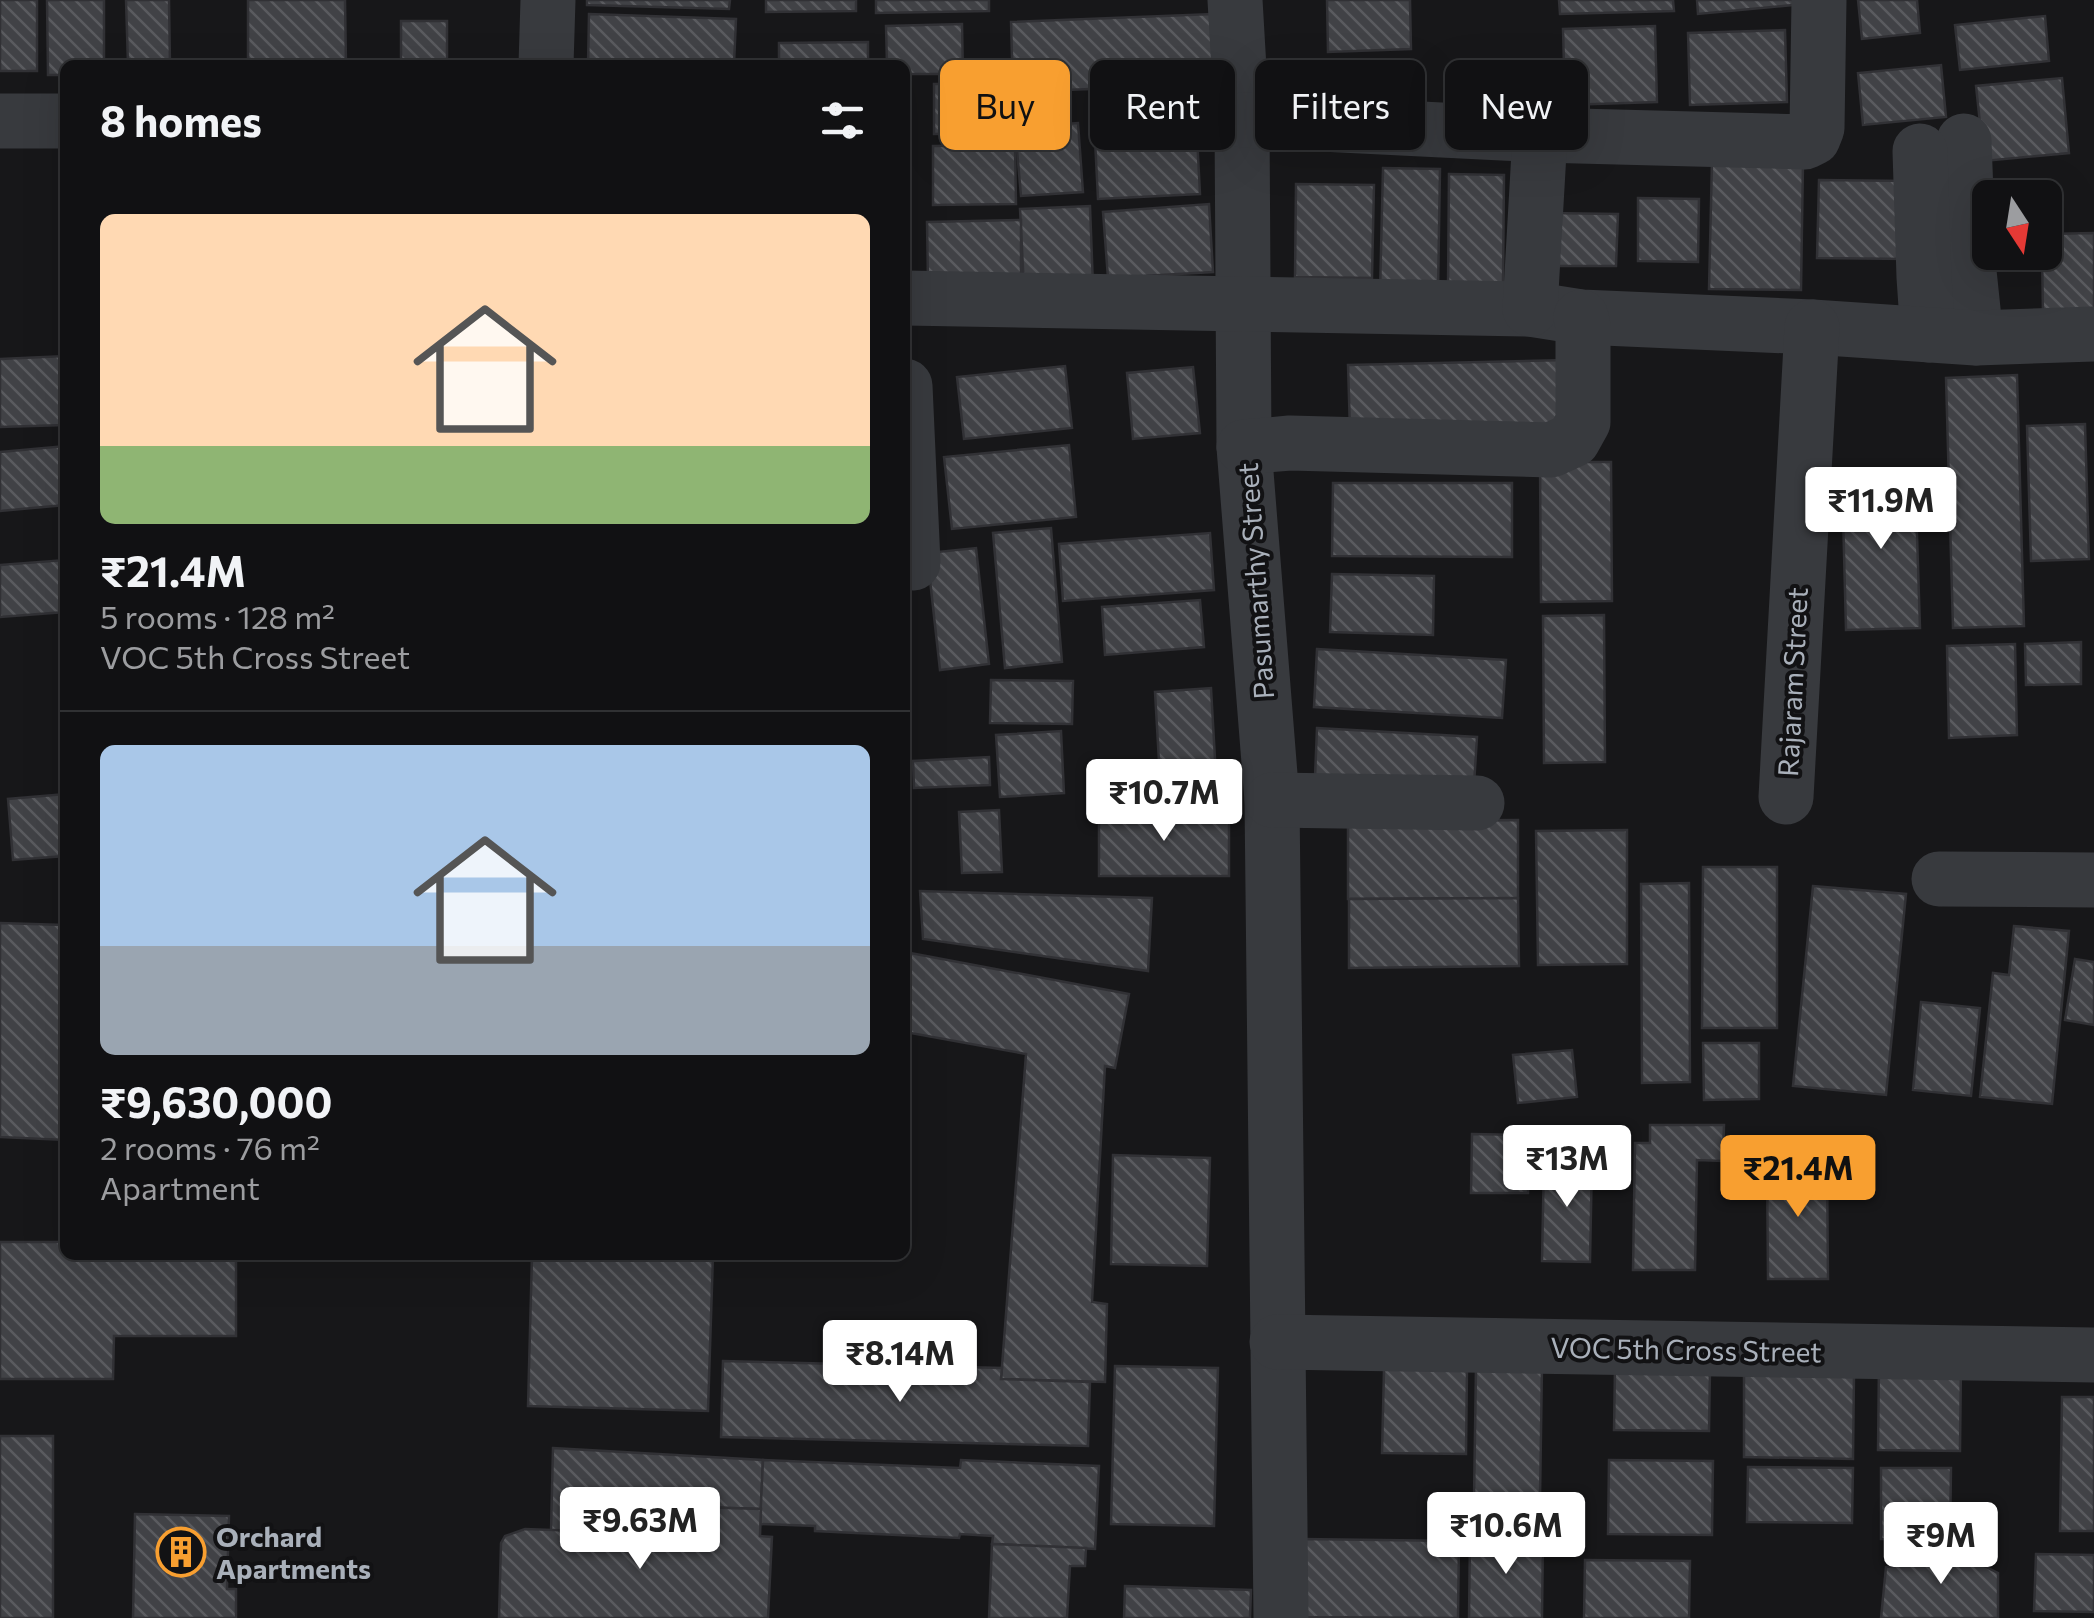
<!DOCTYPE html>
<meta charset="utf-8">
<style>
body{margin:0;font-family:Commissioner,sans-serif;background:#1e1f21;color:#f1f3f6;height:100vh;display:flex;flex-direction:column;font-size:38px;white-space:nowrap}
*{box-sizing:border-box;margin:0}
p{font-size:32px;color:#9c9da0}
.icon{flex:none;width:55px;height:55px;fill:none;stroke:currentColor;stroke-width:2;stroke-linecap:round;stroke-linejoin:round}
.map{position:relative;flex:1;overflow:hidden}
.details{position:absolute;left:60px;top:60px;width:850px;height:1200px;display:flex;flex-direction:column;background:#111113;border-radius:15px;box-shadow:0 10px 40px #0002,0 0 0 2px #303133}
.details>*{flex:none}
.hud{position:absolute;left:940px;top:60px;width:950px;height:90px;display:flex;gap:20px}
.needle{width:65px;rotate:168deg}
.controls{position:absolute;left:1972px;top:180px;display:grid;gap:20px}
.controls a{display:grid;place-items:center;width:90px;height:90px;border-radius:15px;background:#111113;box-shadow:0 10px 40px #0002,0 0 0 2px #303133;font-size:50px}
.price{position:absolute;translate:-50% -85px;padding:0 22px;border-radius:10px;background:#fff;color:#222;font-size:32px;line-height:65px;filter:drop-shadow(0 2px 5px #0008)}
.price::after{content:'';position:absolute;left:50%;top:60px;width:30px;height:22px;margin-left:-15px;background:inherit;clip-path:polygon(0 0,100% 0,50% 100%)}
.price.current{background:#f89f30;color:#111}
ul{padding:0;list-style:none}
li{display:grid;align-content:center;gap:20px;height:530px;padding:0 40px}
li+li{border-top:2px solid #303133}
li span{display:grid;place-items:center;height:310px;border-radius:15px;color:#555}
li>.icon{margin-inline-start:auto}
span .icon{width:180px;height:180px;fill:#fffc;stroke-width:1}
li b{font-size:42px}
h2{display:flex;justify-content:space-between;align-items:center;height:120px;padding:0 40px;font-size:42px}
.tag{padding:0 35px;border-radius:15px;background:#111113;box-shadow:0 10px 40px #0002,0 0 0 2px #303133;font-size:35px;line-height:90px}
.tag.current{background:#f89f30;color:#111}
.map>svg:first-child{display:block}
.building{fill:url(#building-back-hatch);stroke:#313135;stroke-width:2.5}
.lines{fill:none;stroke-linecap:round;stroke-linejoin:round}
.minor{stroke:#383a3e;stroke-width:55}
.labels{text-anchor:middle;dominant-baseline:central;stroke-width:8;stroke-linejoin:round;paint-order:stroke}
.street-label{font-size:28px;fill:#a9b0ba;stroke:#121214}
.poi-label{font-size:28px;font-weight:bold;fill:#a9b0ba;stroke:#121214;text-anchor:start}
</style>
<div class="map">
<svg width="2094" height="1618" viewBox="0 0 2094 1618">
<defs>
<pattern id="building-back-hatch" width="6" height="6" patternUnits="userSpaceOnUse" patternTransform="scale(2.5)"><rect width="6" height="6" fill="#414246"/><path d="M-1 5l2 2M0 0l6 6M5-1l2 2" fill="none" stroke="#5a5b5f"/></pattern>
</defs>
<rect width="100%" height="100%" fill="#171719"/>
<g class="building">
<rect x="0" y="0" width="37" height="71"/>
<polygon points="47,0 104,0 104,65 65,65 65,75 48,75"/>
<polygon points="126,0 169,0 170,65 128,65"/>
<polygon points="248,0 345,0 346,65 248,65"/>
<polygon points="587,0 730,0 729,9 587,5"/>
<polygon points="766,0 856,0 856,11 766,12"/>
<polygon points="876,0 989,0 989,11 876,13"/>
<polygon points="1327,0 1410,0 1411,49 1328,52"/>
<polygon points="1559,0 1673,0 1674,11 1560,14"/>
<polygon points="1697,0 1803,0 1803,4 1698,14"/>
<polygon points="1858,0 1917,0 1920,33 1862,39"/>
<polygon points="589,14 736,19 734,65 588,65"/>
<polygon points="1213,14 1216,84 1013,92 1011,22"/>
<polygon points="2045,16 2049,61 1960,70 1955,25"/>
<rect x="401" y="21" width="46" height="44"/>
<polygon points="962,24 963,74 905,74 905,65 887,65 886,26"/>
<polygon points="1655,26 1657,102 1565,105 1563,29"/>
<polygon points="1785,30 1787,102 1690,105 1688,33"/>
<polygon points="868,42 868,65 779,65 779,43"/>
<polygon points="1941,65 1946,117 1863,125 1858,73"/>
<polygon points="2062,78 2069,153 1984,161 1976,86"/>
<polygon points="1006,83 1006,133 934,134 934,84"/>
<polygon points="1196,116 1200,194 1098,199 1094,120"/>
<polygon points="1078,123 1083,192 1021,196 1015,127"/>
<polygon points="1015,145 1016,204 933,205 933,146"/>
<polygon points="1712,161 1803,163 1801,290 1709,289"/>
<polygon points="1383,168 1440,169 1438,293 1380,292"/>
<polygon points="1449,174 1504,175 1503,285 1448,284"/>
<polygon points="1819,180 1909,181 1907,259 1817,258"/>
<polygon points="1296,184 1374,185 1372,278 1295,277"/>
<polygon points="1638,198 1699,199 1698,262 1638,261"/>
<polygon points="1209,204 1213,272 1108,278 1103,212"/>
<polygon points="1090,206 1093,286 1024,289 1020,209"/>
<polygon points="1548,213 1618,214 1616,266 1547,266"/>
<polygon points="1021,220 1021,282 928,283 927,222"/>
<polygon points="2094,233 2094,314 2043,315 2042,252 2045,252 2045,234"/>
<polygon points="65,356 65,425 0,427 0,359"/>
<polygon points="1567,360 1569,426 1350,431 1348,365"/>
<polygon points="1065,366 1072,428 964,439 957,377"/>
<polygon points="1193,367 1200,433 1133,439 1127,373"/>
<polygon points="2017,375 2024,626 1953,628 1946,378"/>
<polygon points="2085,424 2089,559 2031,561 2027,426"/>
<polygon points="1069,445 1076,517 952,529 944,457"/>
<polygon points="65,446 65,505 0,511 0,452"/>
<polygon points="1540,462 1611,462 1612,601 1541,602"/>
<polygon points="1915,473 1920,628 1846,630 1842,476"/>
<polygon points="1333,483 1512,483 1512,557 1332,556"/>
<polygon points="1051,528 1062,662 1005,668 993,533"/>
<polygon points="1210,533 1214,590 1063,601 1059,544"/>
<polygon points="976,548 989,664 940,670 927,553"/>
<polygon points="65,560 65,612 0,617 0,565"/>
<polygon points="1332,574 1434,576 1433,635 1330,632"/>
<polygon points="1200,600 1204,647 1105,655 1102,607"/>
<polygon points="1604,615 1605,762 1544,763 1543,616"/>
<polygon points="2081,642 2081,684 2026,685 2025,644"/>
<polygon points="2015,644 2017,735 1949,738 1947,646"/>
<polygon points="1317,649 1506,660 1502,718 1314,707"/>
<polygon points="991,680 1073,681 1072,724 990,723"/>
<polygon points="1211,688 1217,794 1161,797 1155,692"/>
<polygon points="1317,728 1477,737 1474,785 1315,777"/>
<polygon points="1061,731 1064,793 1000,797 996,735"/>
<polygon points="989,757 990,785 914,788 913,761"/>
<polygon points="65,794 65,856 13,860 8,799"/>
<polygon points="999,810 1002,872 962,873 959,812"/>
<rect x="1099" y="813" width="130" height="63"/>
<polygon points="1518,820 1518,898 1348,899 1348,821"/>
<polygon points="1627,830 1627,964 1538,965 1536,831"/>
<polygon points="1703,867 1777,867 1777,1028 1702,1028"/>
<polygon points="1689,883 1690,1082 1642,1083 1641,884"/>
<polygon points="1813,886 1906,894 1886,1095 1793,1086"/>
<polygon points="920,891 1152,898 1148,971 923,939"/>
<polygon points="1518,898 1519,966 1349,968 1349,899"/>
<polygon points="0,923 65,925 65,1140 0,1137"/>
<polygon points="2014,926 2069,931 2052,1104 1980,1097 1993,973 2009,975"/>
<polygon points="905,952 1129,994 1115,1068 1105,1066 1092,1302 1107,1304 1105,1382 1001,1379 1026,1054 905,1032"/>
<polygon points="2075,959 2094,962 2094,1025 2065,1020"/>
<polygon points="1921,1002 1980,1008 1971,1096 1913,1090"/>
<polygon points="1703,1043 1759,1043 1759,1099 1704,1100"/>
<polygon points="1572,1050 1577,1097 1518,1103 1513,1055"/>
<polygon points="1650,1125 1724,1125 1723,1161 1697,1160 1695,1270 1633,1270 1635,1143 1650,1143"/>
<polygon points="1472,1134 1529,1135 1528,1193 1471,1193"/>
<polygon points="1113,1155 1210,1158 1207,1266 1111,1264"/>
<polygon points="1544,1159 1592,1159 1590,1262 1542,1261"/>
<polygon points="1767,1160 1827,1160 1828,1279 1768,1279"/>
<polygon points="0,1242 65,1242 65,1255 236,1255 236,1336 114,1336 113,1379 0,1379"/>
<polygon points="532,1255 713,1255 708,1411 528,1406"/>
<polygon points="723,1361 1002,1368 1001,1379 1090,1382 1088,1446 721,1437"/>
<polygon points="1879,1362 1961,1363 1960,1451 1878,1450"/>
<polygon points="1115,1366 1218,1368 1214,1526 1111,1524"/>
<polygon points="1476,1366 1542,1366 1540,1500 1474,1499"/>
<polygon points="1615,1368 1710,1369 1709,1431 1614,1430"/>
<polygon points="1384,1369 1467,1369 1466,1454 1382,1453"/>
<polygon points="1744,1374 1854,1375 1853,1459 1744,1457"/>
<polygon points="2062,1397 2094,1397 2094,1531 2060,1531"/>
<rect x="0" y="1436" width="53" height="182"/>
<polygon points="553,1448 763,1460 761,1509 696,1507 694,1535 551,1530"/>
<polygon points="763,1460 960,1468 961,1460 1099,1466 1095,1549 992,1544 993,1536 960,1534 959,1538 815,1531 815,1526 760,1524"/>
<polygon points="1609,1460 1713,1461 1712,1535 1608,1534"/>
<polygon points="1748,1467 1853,1468 1852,1523 1747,1522"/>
<polygon points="1881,1468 1951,1468 1950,1540 1881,1539"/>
<polygon points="696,1507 761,1509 760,1536 772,1537 768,1618 499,1618 501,1543 505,1536 525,1529 694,1535"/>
<polygon points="135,1514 229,1516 227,1589 236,1589 236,1618 133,1618"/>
<polygon points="1470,1536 1543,1537 1542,1618 1469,1618"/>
<polygon points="1302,1539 1459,1541 1458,1618 1301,1617"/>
<polygon points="992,1544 1086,1548 1085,1566 1070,1566 1067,1618 989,1618"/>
<polygon points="1973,1550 1976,1562 1998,1573 1998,1618 1881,1618 1886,1567 1910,1564 1905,1551"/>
<polygon points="2036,1554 2094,1555 2094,1612 2034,1611"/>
<polygon points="1585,1560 1690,1561 1689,1618 1584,1618"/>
<polygon points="1125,1586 1251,1590 1250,1618 1124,1618"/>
</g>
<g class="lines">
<g class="minor">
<polyline points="1235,0 1242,120 1244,447 1272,800 1281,1618"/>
<polyline points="546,65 548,0"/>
<polyline points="1242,120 1540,135 1805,142 1813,138 1817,128 1819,0"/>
<polyline points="0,121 65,121"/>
<polyline points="1964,141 1969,271 1976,338"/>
<polyline points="1920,151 1924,277 1928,335"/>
<polyline points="905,298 1530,309 1581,317 1812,327 1976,338 2094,334"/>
<polyline points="1530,309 1540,135"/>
<polyline points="905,386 913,563"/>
<polyline points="1244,447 1290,443 1551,450 1573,440 1583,422 1583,326 1581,317"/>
<polyline points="1786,797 1812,327"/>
<polyline points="1272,800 1477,803"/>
<polyline points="1939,879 2094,880"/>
<polyline points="1277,1342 2094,1355"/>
</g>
</g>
<defs>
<g id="building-ring" transform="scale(2.5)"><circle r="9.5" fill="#121214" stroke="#f89f30" stroke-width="1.5"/><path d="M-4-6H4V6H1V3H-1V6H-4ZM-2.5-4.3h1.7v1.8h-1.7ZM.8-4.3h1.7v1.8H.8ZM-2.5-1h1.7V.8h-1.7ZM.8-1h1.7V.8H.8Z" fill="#f89f30"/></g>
</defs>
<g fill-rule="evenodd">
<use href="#building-ring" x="181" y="1552"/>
</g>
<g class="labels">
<g class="street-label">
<text transform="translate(1255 581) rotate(-94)">Pasumarthy Street</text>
<text transform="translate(1792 682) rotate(-87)">Rajaram Street</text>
<text transform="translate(1686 1349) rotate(1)">VOC 5th Cross Street</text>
</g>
<g class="poi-label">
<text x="216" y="1536">Orchard<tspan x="216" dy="32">Apartments</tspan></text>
</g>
</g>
</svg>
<div class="controls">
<a><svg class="needle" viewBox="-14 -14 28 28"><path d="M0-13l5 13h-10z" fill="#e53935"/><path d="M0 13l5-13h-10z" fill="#9c9da0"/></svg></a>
</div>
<b class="price" style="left:1881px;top:552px">₹11.9M</b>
<b class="price" style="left:1164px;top:844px">₹10.7M</b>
<b class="price" style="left:1567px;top:1210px">₹13M</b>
<b class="price current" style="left:1798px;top:1220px">₹21.4M</b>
<b class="price" style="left:900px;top:1405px">₹8.14M</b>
<b class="price" style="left:640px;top:1572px">₹9.63M</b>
<b class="price" style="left:1506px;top:1577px">₹10.6M</b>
<b class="price" style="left:1941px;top:1587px">₹9M</b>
<div class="hud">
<a class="tag current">Buy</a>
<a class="tag">Rent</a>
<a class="tag">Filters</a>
<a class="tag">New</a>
</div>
<section class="details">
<h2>8 homes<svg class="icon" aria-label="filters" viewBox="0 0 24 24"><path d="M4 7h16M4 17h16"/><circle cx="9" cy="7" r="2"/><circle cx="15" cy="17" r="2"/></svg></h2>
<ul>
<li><span style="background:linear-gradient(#ffd9b3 75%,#8fb573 0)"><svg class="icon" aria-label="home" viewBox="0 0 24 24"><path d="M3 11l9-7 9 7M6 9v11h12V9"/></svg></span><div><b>₹21.4M</b><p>5 rooms · 128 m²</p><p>VOC 5th Cross Street</p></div></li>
<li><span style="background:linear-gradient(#a9c7e8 65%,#9aa5b1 0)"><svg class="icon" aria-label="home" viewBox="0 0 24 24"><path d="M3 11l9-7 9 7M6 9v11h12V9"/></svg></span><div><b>₹9,630,000</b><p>2 rooms · 76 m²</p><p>Apartment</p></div></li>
</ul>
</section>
</div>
